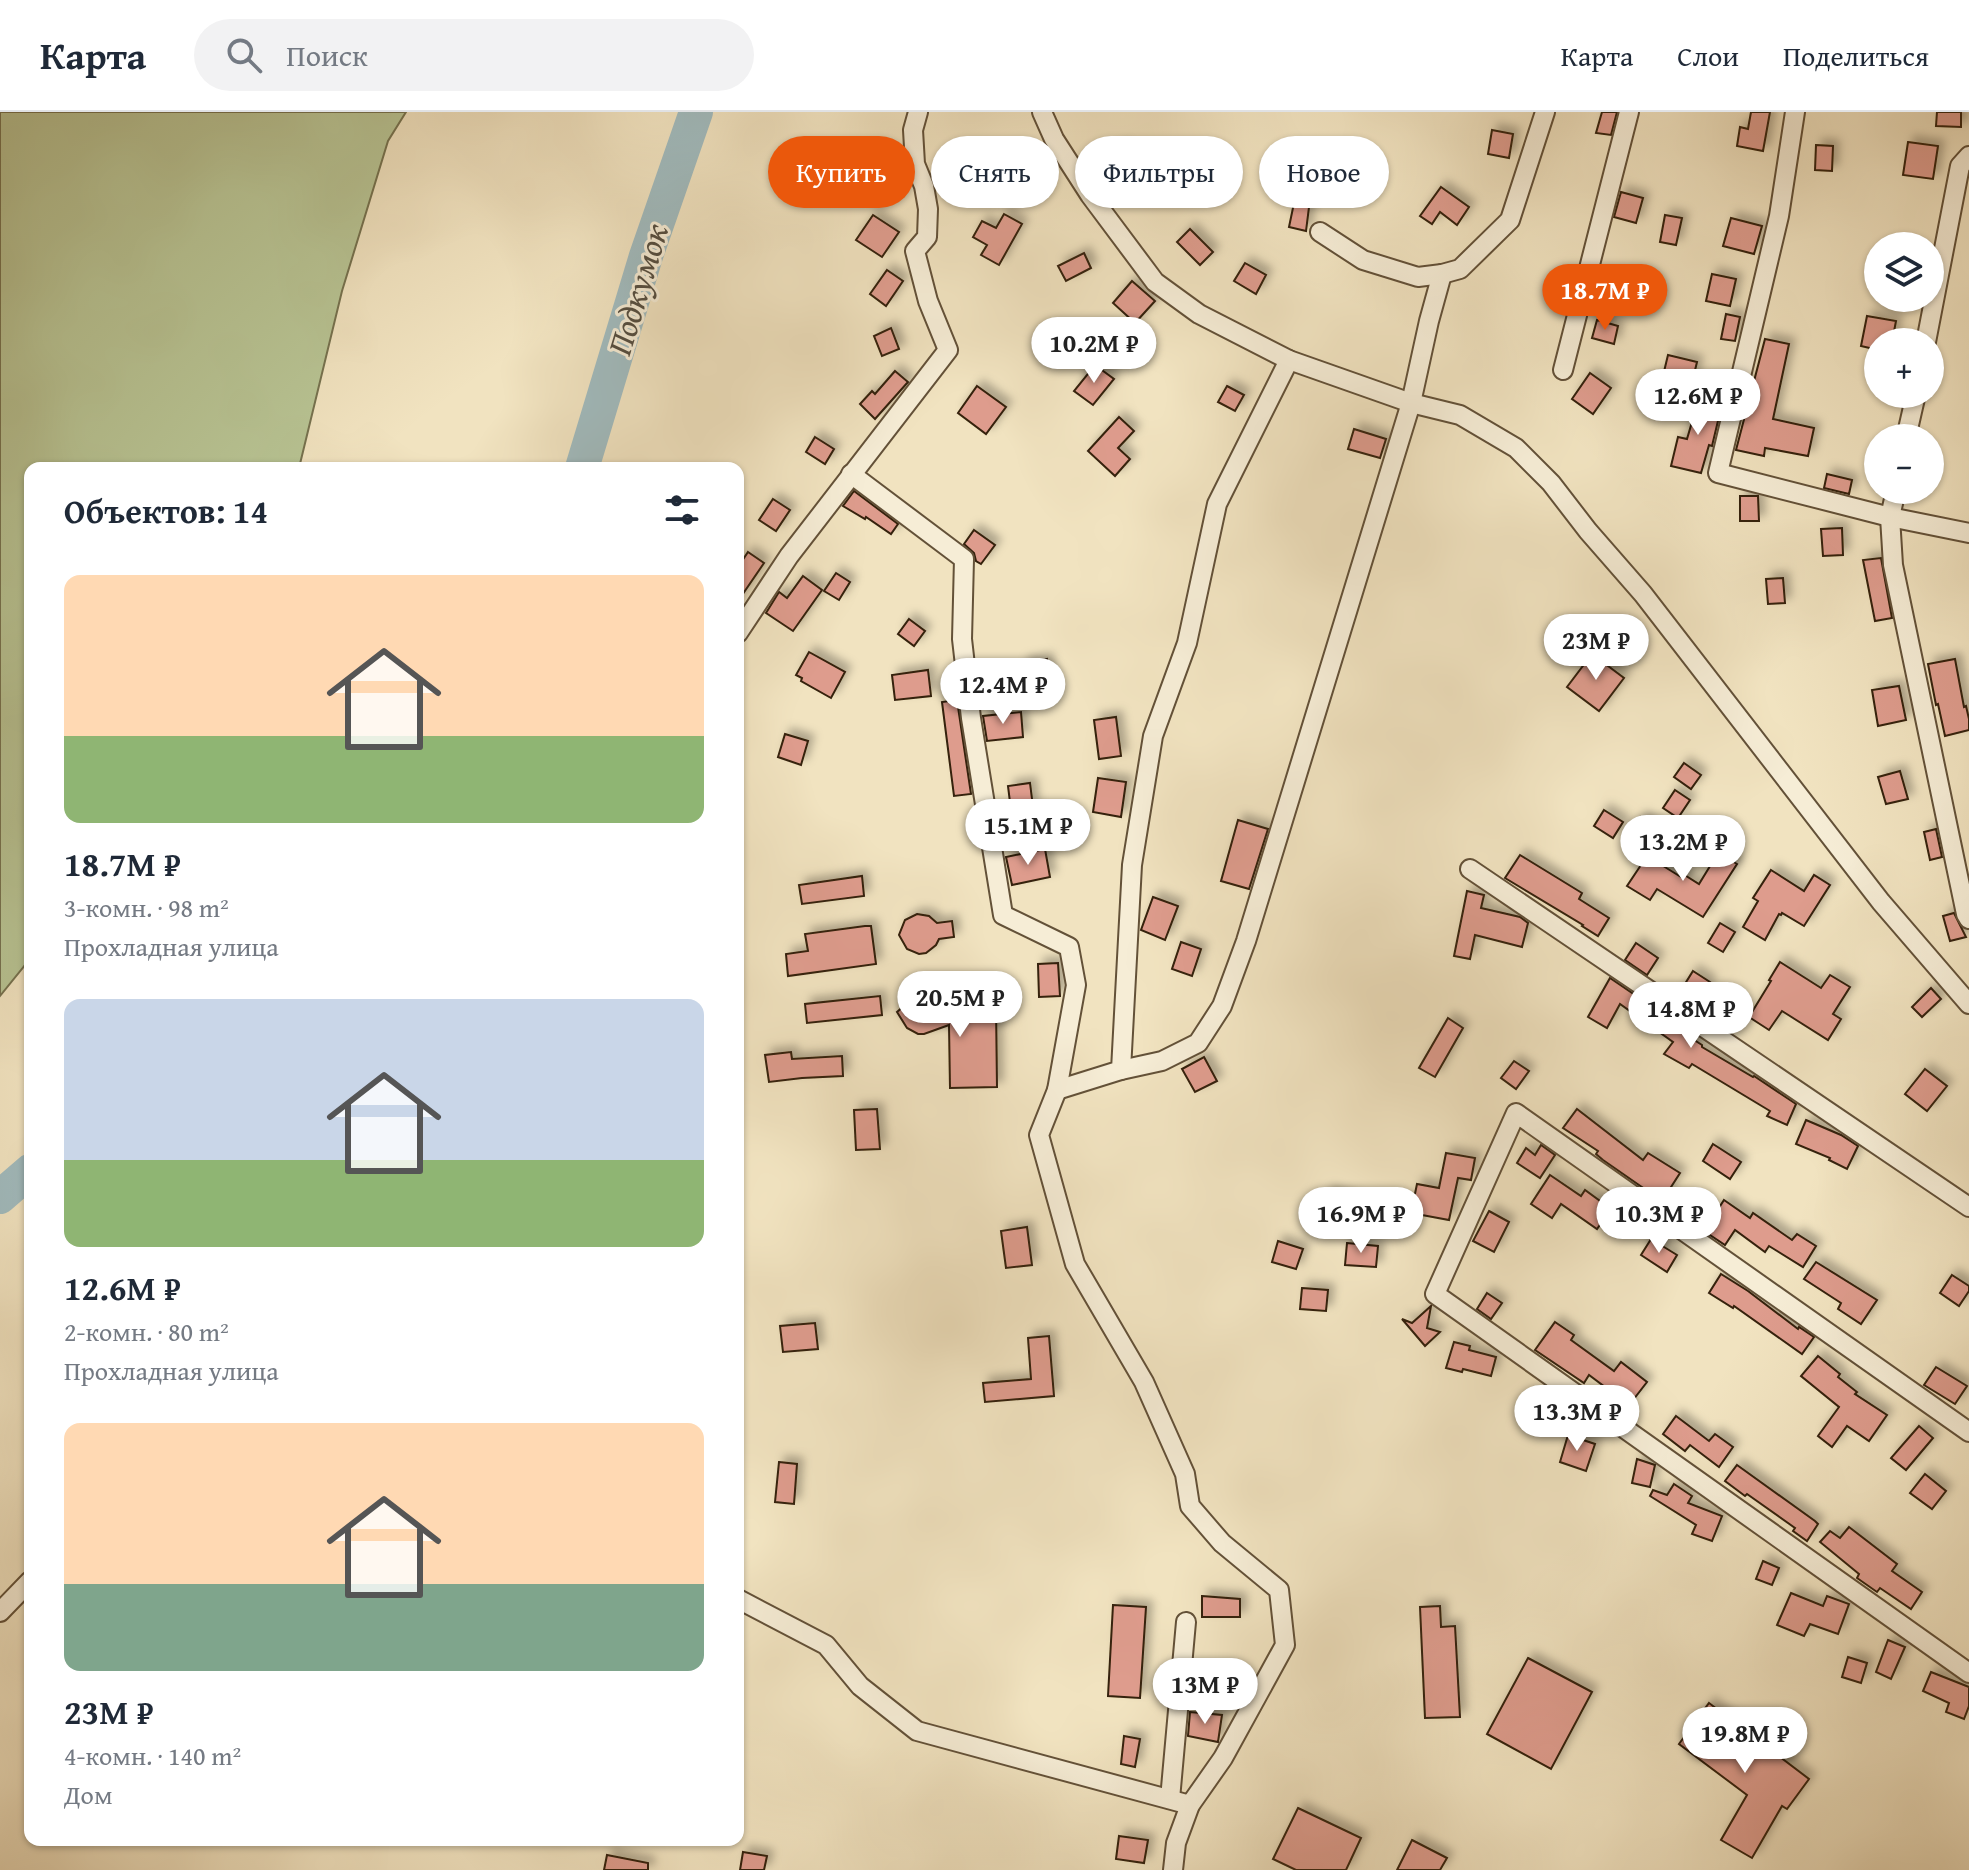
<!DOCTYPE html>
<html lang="ru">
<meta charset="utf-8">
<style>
body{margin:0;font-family:"Gentium Book Plus",serif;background:#f2f2f3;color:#1f2937;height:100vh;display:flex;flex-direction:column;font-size:30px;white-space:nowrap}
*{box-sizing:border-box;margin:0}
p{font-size:26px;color:#747a83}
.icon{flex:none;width:44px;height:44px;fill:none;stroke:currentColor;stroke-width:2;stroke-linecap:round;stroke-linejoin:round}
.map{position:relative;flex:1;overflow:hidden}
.drawer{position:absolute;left:24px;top:350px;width:720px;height:1384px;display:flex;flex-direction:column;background:#fff;border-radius:16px;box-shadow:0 2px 6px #0004}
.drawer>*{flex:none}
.hud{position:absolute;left:768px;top:24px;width:760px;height:72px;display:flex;gap:16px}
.buttons{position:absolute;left:1864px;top:120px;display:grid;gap:16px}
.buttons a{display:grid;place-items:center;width:80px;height:80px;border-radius:50%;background:#fff;box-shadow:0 2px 6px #0004;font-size:40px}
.price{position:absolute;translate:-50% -68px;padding:0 18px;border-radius:28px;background:#fff;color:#222;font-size:26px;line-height:52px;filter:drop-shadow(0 2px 4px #0008)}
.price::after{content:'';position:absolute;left:50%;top:48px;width:24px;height:18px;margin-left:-12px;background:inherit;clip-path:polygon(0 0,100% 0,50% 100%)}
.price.selected{background:#ea580c;color:#fff}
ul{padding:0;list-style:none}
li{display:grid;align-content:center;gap:16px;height:424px;padding:0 40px}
li span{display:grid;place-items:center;height:248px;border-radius:16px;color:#555}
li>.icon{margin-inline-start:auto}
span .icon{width:144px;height:144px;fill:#fffc;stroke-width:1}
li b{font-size:34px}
h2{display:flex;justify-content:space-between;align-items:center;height:96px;padding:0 40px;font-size:34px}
.tag{padding:0 28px;border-radius:36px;background:#fff;box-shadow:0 2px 6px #0004;font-size:28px;line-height:72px}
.tag.selected{background:#ea580c;color:#fff}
header{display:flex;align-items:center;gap:48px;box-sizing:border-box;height:112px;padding:0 40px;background:#fff;border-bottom:2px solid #e0e1e3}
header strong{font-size:38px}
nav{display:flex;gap:44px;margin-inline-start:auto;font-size:28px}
.search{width:560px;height:72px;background:#f2f2f3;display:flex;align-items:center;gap:20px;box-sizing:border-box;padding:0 28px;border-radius:44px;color:#747a83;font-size:30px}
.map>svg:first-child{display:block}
.green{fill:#b8c494;stroke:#76724f;stroke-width:2}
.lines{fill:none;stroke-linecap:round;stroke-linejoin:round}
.river{stroke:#a1bbbe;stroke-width:34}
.building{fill:#de9c8d;stroke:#34200a;stroke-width:2;filter:url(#shadow)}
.minor-casing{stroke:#635138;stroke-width:22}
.minor{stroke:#f6edd6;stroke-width:18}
.labels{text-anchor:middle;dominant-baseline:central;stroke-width:6;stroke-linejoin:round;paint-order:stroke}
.water-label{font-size:34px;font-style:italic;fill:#554e40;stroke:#f6edd6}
</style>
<header>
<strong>Карта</strong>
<div class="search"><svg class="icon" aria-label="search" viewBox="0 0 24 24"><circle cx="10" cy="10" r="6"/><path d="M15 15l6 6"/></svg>Поиск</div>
<nav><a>Карта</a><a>Слои</a><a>Поделиться</a></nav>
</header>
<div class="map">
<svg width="1969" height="1758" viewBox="0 0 1969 1758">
<defs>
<filter id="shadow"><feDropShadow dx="6" dy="-6" stdDeviation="4" flood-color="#0004"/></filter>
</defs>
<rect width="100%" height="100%" fill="#f1e3c0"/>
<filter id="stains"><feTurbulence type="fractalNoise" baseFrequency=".0025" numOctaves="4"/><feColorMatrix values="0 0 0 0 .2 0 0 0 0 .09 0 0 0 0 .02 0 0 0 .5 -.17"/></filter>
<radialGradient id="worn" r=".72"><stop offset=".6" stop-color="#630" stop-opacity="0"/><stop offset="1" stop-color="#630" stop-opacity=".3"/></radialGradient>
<polygon class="green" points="0,0 406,0 388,29 342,179 299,356 30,356 30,847 0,884"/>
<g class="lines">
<g class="river">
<polyline points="582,356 646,144 696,0"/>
<polyline points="0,1085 30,1059"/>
</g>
</g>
<g class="building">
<polygon points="1602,0 1617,0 1611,23 1596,21"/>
<polygon points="1751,0 1770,0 1763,39 1737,34 1740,15 1748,17"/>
<polygon points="1937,0 1961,0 1961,15 1936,14"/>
<polygon points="1492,18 1513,22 1509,46 1488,42"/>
<polygon points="1908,30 1938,34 1933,67 1903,63"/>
<polygon points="1816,33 1833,34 1832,59 1815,58"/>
<polygon points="1122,35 1134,52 1103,73 1091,57"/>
<polygon points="1441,75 1469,95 1457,113 1440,100 1432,112 1420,104"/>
<polygon points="1621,80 1643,86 1636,111 1614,105"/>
<polygon points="1294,91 1309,95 1306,119 1289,115"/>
<polygon points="1004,102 1022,112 999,153 981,143 987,133 973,125 982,109 996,116"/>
<polygon points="873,103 899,120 882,145 856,128"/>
<polygon points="1665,103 1682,106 1676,133 1660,130"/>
<polygon points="1731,106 1762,114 1754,142 1723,134"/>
<polygon points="1190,117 1213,140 1200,153 1177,130"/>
<polygon points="1084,141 1091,156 1066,169 1058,154"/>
<polygon points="1245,151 1266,163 1256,182 1234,169"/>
<polygon points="887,158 903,169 886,194 870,182"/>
<polygon points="1712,162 1736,167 1730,194 1706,189"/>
<polygon points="1132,169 1155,189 1135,211 1113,191"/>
<polygon points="1726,202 1740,205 1735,229 1721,227"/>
<polygon points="1867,204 1896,209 1892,230 1878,230 1878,238 1861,234"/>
<polygon points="1597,208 1618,214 1614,232 1592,226"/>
<polygon points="891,216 899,237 882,244 874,224"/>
<polygon points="1765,227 1789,232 1773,307 1814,316 1808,344 1765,336 1764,344 1736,338"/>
<polygon points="1668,243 1697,250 1690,279 1661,272"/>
<polygon points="1095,253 1114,267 1093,293 1074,279"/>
<polygon points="895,259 908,270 875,307 860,292 872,279 875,282"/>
<polygon points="1590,261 1611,276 1593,302 1572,287"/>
<polygon points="977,274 1006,295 986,322 958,301"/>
<polygon points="1227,274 1244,283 1235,299 1218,290"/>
<polygon points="1699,286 1722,292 1712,334 1709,333 1701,361 1671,354 1678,325 1687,327"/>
<polygon points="1119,305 1134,319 1118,336 1130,347 1115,364 1088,339"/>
<polygon points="1354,317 1386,327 1380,346 1348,337"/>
<polygon points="815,325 834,337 825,352 806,340"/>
<polygon points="1827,362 1852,368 1849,382 1824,376"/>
<polygon points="854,379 898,412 891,422 866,405 865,407 843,394"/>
<polygon points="1740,384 1758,384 1759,409 1740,409"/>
<polygon points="773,387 790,398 776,419 759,408"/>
<polygon points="1842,416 1843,443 1823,444 1821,417"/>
<polygon points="974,418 995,433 981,452 976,449 974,441 964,432"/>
<polygon points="748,440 764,451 738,489 738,455"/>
<polygon points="1881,446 1892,506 1875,509 1863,448"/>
<polygon points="836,461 850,470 839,488 824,479"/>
<polygon points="803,464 822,478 793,519 766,501 779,480 787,486"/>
<polygon points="1783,466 1785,491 1768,492 1766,467"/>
<polygon points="909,507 925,519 914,534 898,522"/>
<polygon points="809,540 845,560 831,586 801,569 802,566 796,563"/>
<polygon points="1592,542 1624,566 1599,599 1567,575"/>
<polygon points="1047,547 1052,587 1028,591 1022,551"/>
<polygon points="1955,547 1964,595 1966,594 1969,607 1969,618 1945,624 1938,592 1936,593 1928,552"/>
<polygon points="928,558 931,584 895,588 892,563"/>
<polygon points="1899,574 1906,608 1878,614 1872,578"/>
<polygon points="957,588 971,682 954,684 942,590"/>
<polygon points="1021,600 1023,625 987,629 983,604"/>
<polygon points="1116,605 1121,644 1099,647 1094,608"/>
<polygon points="785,622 808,629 801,653 778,645"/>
<polygon points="1684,651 1701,663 1691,677 1674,665"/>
<polygon points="1900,659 1908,687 1886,692 1878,665"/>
<polygon points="1098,666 1126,670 1121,705 1093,700"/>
<polygon points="1030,671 1033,695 1011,698 1008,674"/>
<polygon points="1675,678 1690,688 1678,706 1663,696"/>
<polygon points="1604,698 1623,710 1613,726 1594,714"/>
<polygon points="1641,705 1656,715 1647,731 1632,721"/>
<polygon points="1238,708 1268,717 1249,777 1221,769"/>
<polygon points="1936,717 1942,745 1930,748 1924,720"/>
<polygon points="1045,737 1050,765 1012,773 1006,745"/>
<polygon points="1718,741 1737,752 1703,805 1657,777 1650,788 1627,774 1647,744 1681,765 1683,762 1699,772"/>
<polygon points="1520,743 1582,781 1579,787 1609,806 1598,824 1582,814 1583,813 1505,766"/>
<polygon points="1771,758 1804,779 1814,763 1830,773 1804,814 1782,801 1781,803 1779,802 1765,828 1743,815 1758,789 1753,786"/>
<polygon points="862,764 864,784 802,792 799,773"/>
<polygon points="1467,779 1484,783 1481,796 1520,805 1528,811 1522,835 1475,823 1470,847 1454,844"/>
<polygon points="1153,785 1178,794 1165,828 1141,818"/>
<polygon points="1954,801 1966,825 1950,829 1943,804"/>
<polygon points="917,802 929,804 937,811 952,809 954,825 939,827 936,833 926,841 919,842 907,837 899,823 905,808"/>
<polygon points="1720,811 1735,820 1723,840 1708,831"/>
<polygon points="865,814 871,814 876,852 788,864 786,842 808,839 805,822"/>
<polygon points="1181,830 1201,837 1192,864 1172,857"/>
<polygon points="1636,831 1658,846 1647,863 1625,848"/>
<polygon points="1780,850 1821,876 1830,863 1850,875 1833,902 1841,907 1828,928 1782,899 1769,918 1749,905 1771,869 1769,868"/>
<polygon points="1058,851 1060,884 1039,885 1038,852"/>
<polygon points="1693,859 1710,870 1695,895 1678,883"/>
<polygon points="1610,866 1682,915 1679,920 1680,919 1702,933 1702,935 1753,965 1754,964 1796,992 1787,1013 1767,1004 1770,999 1692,952 1689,956 1664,942 1673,930 1620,892 1607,916 1588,905"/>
<polygon points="1931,876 1941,887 1922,905 1912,895"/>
<polygon points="880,884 882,903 807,911 805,892"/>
<polygon points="922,885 933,889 938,896 996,894 997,975 950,976 949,913 924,922 918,922 907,916 897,900 911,888"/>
<polygon points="1448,906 1463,916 1435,965 1419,956"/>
<polygon points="791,940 792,947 842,944 843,964 802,966 769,970 765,943"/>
<polygon points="1204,945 1217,969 1195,980 1182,957"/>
<polygon points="1514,949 1529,959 1516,977 1501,966"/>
<polygon points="1925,957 1947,974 1927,999 1905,982"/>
<polygon points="877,997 880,1037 856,1038 854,998"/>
<polygon points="1577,997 1643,1048 1648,1041 1680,1061 1662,1089 1603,1048 1596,1042 1598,1039 1563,1016"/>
<polygon points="1806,1008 1841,1023 1858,1034 1847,1057 1829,1048 1830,1046 1796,1032"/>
<polygon points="1713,1032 1741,1050 1730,1067 1703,1049"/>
<polygon points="1541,1033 1555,1043 1540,1066 1517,1051 1526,1036 1535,1043"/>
<polygon points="1446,1041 1475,1046 1471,1068 1458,1066 1449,1108 1411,1101 1417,1072 1439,1076"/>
<polygon points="1550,1063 1581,1084 1585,1078 1611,1097 1597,1117 1561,1092 1552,1106 1531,1092"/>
<polygon points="1327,1080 1352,1087 1340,1123 1316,1115"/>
<polygon points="1724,1088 1750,1106 1753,1101 1792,1128 1797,1122 1816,1134 1803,1155 1769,1134 1765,1140 1735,1118 1725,1133 1704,1119"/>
<polygon points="1489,1099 1509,1110 1494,1140 1473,1129"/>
<polygon points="1027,1115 1032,1153 1006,1156 1001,1119"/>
<polygon points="1651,1127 1677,1143 1667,1160 1641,1143"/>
<polygon points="1278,1129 1303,1137 1296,1157 1272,1150"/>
<polygon points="1347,1131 1378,1134 1376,1155 1345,1153"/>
<polygon points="1816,1150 1877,1188 1861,1212 1838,1197 1841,1191 1804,1167"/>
<polygon points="1721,1162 1748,1179 1798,1217 1799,1215 1814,1225 1802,1242 1734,1194 1733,1196 1709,1181"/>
<polygon points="1952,1163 1969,1174 1969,1179 1959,1194 1940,1181"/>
<polygon points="1302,1176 1328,1178 1326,1199 1300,1197"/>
<polygon points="1487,1181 1502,1191 1491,1207 1477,1197"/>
<polygon points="1431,1194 1427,1216 1440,1220 1425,1234 1402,1207 1412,1211"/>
<polygon points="1555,1210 1574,1223 1571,1228 1614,1259 1621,1250 1647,1270 1633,1288 1625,1282 1621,1287 1589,1263 1584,1271 1535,1238"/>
<polygon points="815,1211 818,1237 783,1240 780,1214"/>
<polygon points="1049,1224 1054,1284 985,1290 983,1271 1031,1267 1028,1226"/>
<polygon points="1454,1230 1470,1234 1469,1238 1496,1245 1491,1264 1463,1257 1462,1260 1446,1256"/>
<polygon points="1818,1244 1840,1262 1838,1265 1857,1280 1855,1282 1887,1303 1869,1329 1847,1314 1832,1335 1818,1324 1839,1295 1801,1264"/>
<polygon points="1936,1255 1967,1274 1955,1292 1924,1273"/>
<polygon points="1676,1304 1709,1329 1715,1322 1733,1335 1719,1355 1690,1333 1685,1339 1663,1322"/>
<polygon points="1919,1314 1933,1326 1906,1358 1891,1346"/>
<polygon points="1568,1323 1595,1332 1586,1359 1560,1350"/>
<polygon points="1637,1347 1655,1353 1650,1375 1632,1371"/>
<polygon points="779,1350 797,1352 794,1392 775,1390"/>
<polygon points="1737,1353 1815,1409 1818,1412 1807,1429 1793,1419 1795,1416 1747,1382 1745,1384 1725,1369"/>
<polygon points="1925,1362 1946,1379 1932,1397 1910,1381"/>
<polygon points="1674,1372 1692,1384 1688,1391 1722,1404 1712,1429 1692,1422 1696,1413 1650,1384 1653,1378 1667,1383"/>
<polygon points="1849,1415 1897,1452 1892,1459 1922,1480 1911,1497 1880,1476 1877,1480 1857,1466 1859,1462 1820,1430 1830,1419 1840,1426"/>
<polygon points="1763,1449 1779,1456 1772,1473 1756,1467"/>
<polygon points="1791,1481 1823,1494 1827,1484 1849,1492 1838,1522 1810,1512 1804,1524 1777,1513"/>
<polygon points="1202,1484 1240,1487 1240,1505 1202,1505"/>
<polygon points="1113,1493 1146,1495 1140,1586 1108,1584"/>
<polygon points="1440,1494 1441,1515 1455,1514 1460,1605 1425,1606 1420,1495"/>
<polygon points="1888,1528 1905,1535 1891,1567 1876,1560"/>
<polygon points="1848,1545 1867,1551 1861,1571 1842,1565"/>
<polygon points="1528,1546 1592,1580 1551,1657 1487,1622"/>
<polygon points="1931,1560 1969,1575 1969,1594 1964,1607 1946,1600 1949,1591 1923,1579"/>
<polygon points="1709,1591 1809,1667 1787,1697 1782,1694 1752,1746 1721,1728 1747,1683 1679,1632"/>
<polygon points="1190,1600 1222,1603 1218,1630 1188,1624"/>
<polygon points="1124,1624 1140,1627 1135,1655 1121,1652"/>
<polygon points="1298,1696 1361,1726 1346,1758 1296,1758 1273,1747"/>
<polygon points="1119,1724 1148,1728 1144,1751 1116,1747"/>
<polygon points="1412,1728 1447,1746 1440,1758 1397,1758"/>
<polygon points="743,1740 767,1744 764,1758 740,1758"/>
<polygon points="607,1743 648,1751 648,1758 604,1758"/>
</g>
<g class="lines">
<g class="minor-casing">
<g id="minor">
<polyline points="1042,0 1054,27 1090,83 1155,170 1199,202 1289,248 1411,291 1460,303 1516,336 1551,371 1588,419 1643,482 1881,790 1969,892"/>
<polyline points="1795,0 1779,104 1718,361 1890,405 1969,421"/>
<polyline points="1320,120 1363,148 1418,165 1442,162 1460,157 1510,108 1545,0"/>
<polyline points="1926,230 1960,54 1969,44"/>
<polyline points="1563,258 1629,0"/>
<polyline points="1906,326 1916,282"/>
<polyline points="851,362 964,447 962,527 971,606 1003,803 1069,835 1076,873 1057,978 1039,1023 1075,1152 1144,1270 1185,1362 1190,1394 1222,1431 1279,1478 1285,1533 1223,1646 1190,1693 1176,1731 1173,1758"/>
<polyline points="1896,378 1890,405 1893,453 1966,802 1969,807"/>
<polyline points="738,521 789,444 948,238 928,189 915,139 927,125 928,97 924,74 915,52 913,18 918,0"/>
<polyline points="1470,757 1969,1095"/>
<polyline points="1121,958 1162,949 1198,931 1222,894 1246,829 1411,291 1429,209 1442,162"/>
<polyline points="1057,978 1121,958 1132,753 1153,624 1187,531 1217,392 1289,248"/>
<polyline points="1969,1320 1516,1001 1435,1182 1969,1561"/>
<polyline points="738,1487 826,1533 860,1574 917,1619 1190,1693"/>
<polyline points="0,1500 30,1469"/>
<polyline points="1170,1687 1186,1510"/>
</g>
</g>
<use href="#minor" class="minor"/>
</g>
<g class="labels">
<g class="water-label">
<text transform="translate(637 177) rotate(-73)">Подкумок</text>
</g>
</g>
<rect width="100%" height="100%" filter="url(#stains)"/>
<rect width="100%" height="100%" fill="url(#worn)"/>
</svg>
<div class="buttons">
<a><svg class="icon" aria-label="layers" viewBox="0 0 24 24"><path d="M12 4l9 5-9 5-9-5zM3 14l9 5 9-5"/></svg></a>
<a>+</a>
<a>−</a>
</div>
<b class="price selected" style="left:1605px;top:220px">18.7M ₽</b>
<b class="price" style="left:1094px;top:273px">10.2M ₽</b>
<b class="price" style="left:1698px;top:325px">12.6M ₽</b>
<b class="price" style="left:1596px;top:570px">23M ₽</b>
<b class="price" style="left:1003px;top:614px">12.4M ₽</b>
<b class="price" style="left:1028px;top:755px">15.1M ₽</b>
<b class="price" style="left:1683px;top:771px">13.2M ₽</b>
<b class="price" style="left:960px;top:927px">20.5M ₽</b>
<b class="price" style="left:1691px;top:938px">14.8M ₽</b>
<b class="price" style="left:1361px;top:1143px">16.9M ₽</b>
<b class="price" style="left:1659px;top:1143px">10.3M ₽</b>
<b class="price" style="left:1577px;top:1341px">13.3M ₽</b>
<b class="price" style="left:1205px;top:1614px">13M ₽</b>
<b class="price" style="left:1745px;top:1663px">19.8M ₽</b>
<div class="hud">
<a class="tag selected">Купить</a>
<a class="tag">Снять</a>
<a class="tag">Фильтры</a>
<a class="tag">Новое</a>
</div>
<section class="drawer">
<h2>Объектов: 14<svg class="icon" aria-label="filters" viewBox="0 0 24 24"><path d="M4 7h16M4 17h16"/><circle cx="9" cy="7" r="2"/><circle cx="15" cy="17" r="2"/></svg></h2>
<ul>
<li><span style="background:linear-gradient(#ffd9b3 65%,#8fb573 0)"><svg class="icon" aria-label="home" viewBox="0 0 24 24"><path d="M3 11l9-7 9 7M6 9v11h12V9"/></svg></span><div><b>18.7M ₽</b><p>3-комн. · 98 m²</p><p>Прохладная улица</p></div></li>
<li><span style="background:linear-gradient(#c9d6e8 65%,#8fb573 0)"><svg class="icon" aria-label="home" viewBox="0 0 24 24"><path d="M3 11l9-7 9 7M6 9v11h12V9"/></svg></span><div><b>12.6M ₽</b><p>2-комн. · 80 m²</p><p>Прохладная улица</p></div></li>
<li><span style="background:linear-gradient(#ffd9b3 65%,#7fa58c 0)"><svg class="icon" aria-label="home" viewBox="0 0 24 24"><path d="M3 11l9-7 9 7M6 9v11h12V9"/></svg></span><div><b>23M ₽</b><p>4-комн. · 140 m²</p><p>Дом</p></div></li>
</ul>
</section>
</div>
